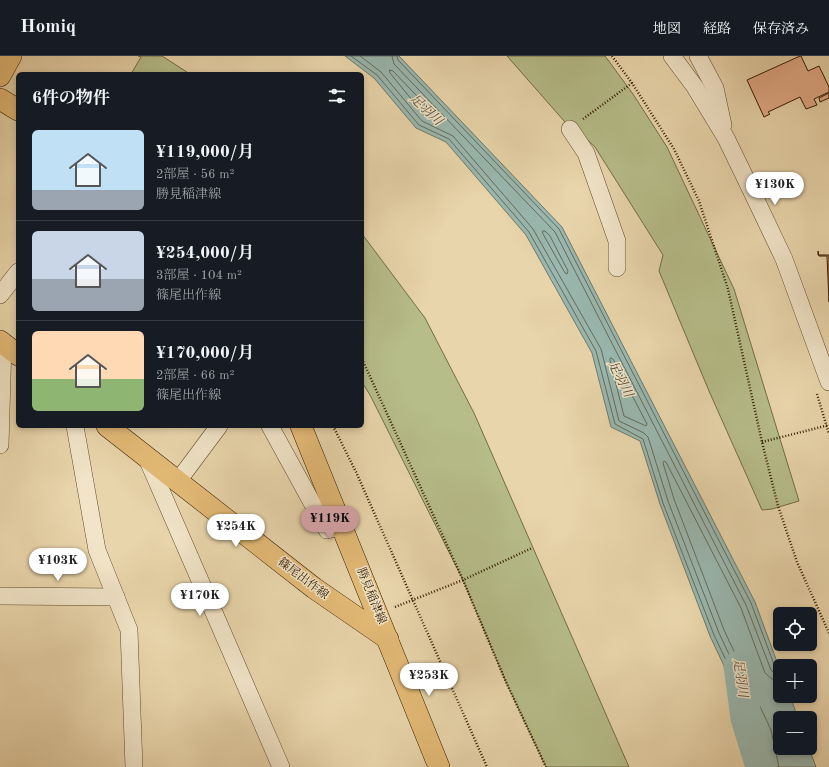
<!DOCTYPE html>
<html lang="ja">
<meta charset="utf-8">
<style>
body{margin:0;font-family:"Old Standard TT","Noto Serif JP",serif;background:#242831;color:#f1f3f6;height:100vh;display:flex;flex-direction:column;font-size:15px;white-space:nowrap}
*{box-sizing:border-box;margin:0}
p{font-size:13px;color:#9ea1a6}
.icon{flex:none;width:22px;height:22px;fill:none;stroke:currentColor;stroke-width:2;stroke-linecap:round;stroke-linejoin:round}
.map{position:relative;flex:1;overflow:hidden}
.side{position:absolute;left:16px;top:16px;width:348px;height:356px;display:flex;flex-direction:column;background:#171b24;border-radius:6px;box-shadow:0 2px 6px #0003}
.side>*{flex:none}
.tools{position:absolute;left:773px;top:551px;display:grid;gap:8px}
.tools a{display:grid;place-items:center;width:44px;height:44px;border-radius:6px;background:#171b24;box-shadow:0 2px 6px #0003;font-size:20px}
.price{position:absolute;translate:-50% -34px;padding:0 9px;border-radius:14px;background:#fff;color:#222;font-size:13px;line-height:26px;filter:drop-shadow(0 1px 2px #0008)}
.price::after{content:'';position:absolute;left:50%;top:24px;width:12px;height:9px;margin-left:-6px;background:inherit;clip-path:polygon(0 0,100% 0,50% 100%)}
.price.on{background:#c59692;color:#111}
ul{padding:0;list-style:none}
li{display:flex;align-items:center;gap:12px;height:100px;padding:0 16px}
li+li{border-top:1px solid #363941}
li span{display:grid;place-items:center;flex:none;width:112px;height:80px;border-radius:6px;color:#555}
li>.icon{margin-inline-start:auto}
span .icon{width:48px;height:48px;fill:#fffc;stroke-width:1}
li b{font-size:17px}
h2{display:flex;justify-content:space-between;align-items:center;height:48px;padding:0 16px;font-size:17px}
header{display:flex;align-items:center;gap:24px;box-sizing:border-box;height:56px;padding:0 20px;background:#171b24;border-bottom:1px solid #363941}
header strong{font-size:19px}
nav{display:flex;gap:22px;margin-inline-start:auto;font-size:14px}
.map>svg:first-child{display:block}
.green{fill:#b6bd89;stroke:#746c44}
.water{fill:#99b8b0;stroke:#70796a}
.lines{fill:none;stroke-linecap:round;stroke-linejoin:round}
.shore{stroke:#666a58;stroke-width:1}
.river{stroke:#99b8b0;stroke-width:31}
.building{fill:#e3ab88;stroke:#331b00}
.minor-casing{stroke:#604a2b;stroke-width:18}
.major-casing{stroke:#331b00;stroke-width:22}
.path{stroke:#331b00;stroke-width:2.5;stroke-dasharray:1 2;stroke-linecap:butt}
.minor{stroke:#f1e4c8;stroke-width:17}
.major{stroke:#e4ba76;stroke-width:21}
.labels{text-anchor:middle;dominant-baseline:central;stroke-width:3;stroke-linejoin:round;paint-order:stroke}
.street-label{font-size:12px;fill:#331b00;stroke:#f1e4c8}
.water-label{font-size:13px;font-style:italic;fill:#524a35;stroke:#f1e4c8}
</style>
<header>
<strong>Homiq</strong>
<nav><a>地図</a><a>経路</a><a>保存済み</a></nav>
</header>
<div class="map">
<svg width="829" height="711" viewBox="0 0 829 711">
<rect width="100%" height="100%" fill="#e9d5ab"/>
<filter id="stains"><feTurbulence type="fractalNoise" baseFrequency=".005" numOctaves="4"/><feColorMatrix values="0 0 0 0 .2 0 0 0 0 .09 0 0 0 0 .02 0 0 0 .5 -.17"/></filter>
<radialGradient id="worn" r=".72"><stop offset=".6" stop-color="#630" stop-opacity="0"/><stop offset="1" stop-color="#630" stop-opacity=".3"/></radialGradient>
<g class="green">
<polygon points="138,0 162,0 190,18 131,18 141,1"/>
<polygon points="507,0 605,0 633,38 667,91 734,233 799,445 772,453 762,454 709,335 659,215 663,199 595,91 580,77 565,66"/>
<polygon points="362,178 425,262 474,357 629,711 546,711 506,626 463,524 370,339 362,326"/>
</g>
<polygon class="water" points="345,0 399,0 562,171 755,546 780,614 780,640 790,640 798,662 780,662 780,692 809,692 816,711 765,711 757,680 710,580 660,448 640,385 611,371 592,297 526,179 446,86 416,72 374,22"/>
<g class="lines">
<g class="shore">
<polyline points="351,0 377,19 419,69 449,83 529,176 596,295 615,368 643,383 663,447 714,579 761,678 768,711"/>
<polyline points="360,0 381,16 422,65 453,80 533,173 601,293 619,365 644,377 648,381 668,445 719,577 766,677 773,711"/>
<polyline points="392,0 394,8 555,176 746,549 771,614 775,618 780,619"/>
<polyline points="397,0 398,4 559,173 751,547 775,611 780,614"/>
<polygon points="390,14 393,15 437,61 437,64 435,64 425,60 390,17"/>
<polygon points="543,175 545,175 550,180 568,215 567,218 565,217 543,178"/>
<polygon points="611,302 613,303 647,368 646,370 624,360 610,304"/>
<polyline points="779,711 771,674 724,574 674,443 663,407 664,405 666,406 741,552 765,617 772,623 780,625"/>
</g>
<polyline class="river" points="739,610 746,662 761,711"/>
</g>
<g class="building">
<polygon points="800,0 801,0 808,15 819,10 829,31 829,36 814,43 817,49 806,53 800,41 768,56 770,58 764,61 747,24"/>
<polygon points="829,37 829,42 820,46 819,42"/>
<polygon points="818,195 818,199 829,199 829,246 827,200 819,200"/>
</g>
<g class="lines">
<g class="minor-casing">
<g id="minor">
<polyline points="672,0 695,31 726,82 755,142 784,203 829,326"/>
<polyline points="698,0 715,32 723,69"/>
<polyline points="570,73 586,97 617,185 617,212"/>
<polyline points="0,239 18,216"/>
<polyline points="75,370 97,494 129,574 134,711"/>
<polyline points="270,370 327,474 343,470"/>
<polyline points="0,389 3,287"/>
<polyline points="146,400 281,711"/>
<polyline points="178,425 219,370"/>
<polyline points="0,540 116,541"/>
</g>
</g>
<g class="major-casing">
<g id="major">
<polyline points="0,20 11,0"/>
<polyline points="0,43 18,54"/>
<polyline points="0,285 18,299"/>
<polyline points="107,370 314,532 388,583"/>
<polyline points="301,370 439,711"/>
</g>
</g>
<g class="path">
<polyline points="612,0 632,27 674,93 699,145 728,233 762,386 778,450 797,506 829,577"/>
<polyline points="132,17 133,18"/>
<polyline points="583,63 632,27"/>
<polyline points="362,303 463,524 506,626 546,711"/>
<polyline points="817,338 829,378"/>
<polyline points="333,370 356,416 487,711"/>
<polyline points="762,386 829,369"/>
<polyline points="395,551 463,524 532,492"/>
</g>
<use href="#minor" class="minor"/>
<use href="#major" class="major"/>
</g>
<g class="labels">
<g class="street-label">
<text transform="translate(303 523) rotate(37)">篠尾出作線</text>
<text transform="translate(371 540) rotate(68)">勝見稲津線</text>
</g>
<g class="water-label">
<text transform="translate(426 54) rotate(43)">足羽川</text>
<text transform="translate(620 323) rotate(63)">足羽川</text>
<text transform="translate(740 622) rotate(82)">足羽川</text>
</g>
</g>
<rect width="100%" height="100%" filter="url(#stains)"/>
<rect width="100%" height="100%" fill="url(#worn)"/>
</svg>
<div class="tools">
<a><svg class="icon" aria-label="locate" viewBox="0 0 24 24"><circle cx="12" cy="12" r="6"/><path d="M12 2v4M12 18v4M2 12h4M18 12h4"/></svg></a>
<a>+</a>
<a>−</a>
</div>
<b class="price" style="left:775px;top:150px">¥130K</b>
<b class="price on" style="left:330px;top:484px">¥119K</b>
<b class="price" style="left:236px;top:492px">¥254K</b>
<b class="price" style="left:58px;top:526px">¥103K</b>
<b class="price" style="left:200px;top:561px">¥170K</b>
<b class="price" style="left:429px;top:641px">¥253K</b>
<section class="side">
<h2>6件の物件<svg class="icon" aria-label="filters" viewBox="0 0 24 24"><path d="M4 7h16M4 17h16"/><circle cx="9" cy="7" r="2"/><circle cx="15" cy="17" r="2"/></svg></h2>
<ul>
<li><span style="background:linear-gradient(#bfe0f5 75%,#9aa5b1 0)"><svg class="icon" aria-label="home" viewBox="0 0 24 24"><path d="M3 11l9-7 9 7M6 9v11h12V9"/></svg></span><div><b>¥119,000/月</b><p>2部屋 · 56 m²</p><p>勝見稲津線</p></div></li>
<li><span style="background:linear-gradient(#c9d6e8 60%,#9aa5b1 0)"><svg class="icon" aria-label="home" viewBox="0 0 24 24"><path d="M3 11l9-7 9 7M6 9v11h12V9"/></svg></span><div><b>¥254,000/月</b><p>3部屋 · 104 m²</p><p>篠尾出作線</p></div></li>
<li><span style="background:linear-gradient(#ffd9b3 60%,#8fb573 0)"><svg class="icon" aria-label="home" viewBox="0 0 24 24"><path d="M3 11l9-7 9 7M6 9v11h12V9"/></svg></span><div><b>¥170,000/月</b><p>2部屋 · 66 m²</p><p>篠尾出作線</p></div></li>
</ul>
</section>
</div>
